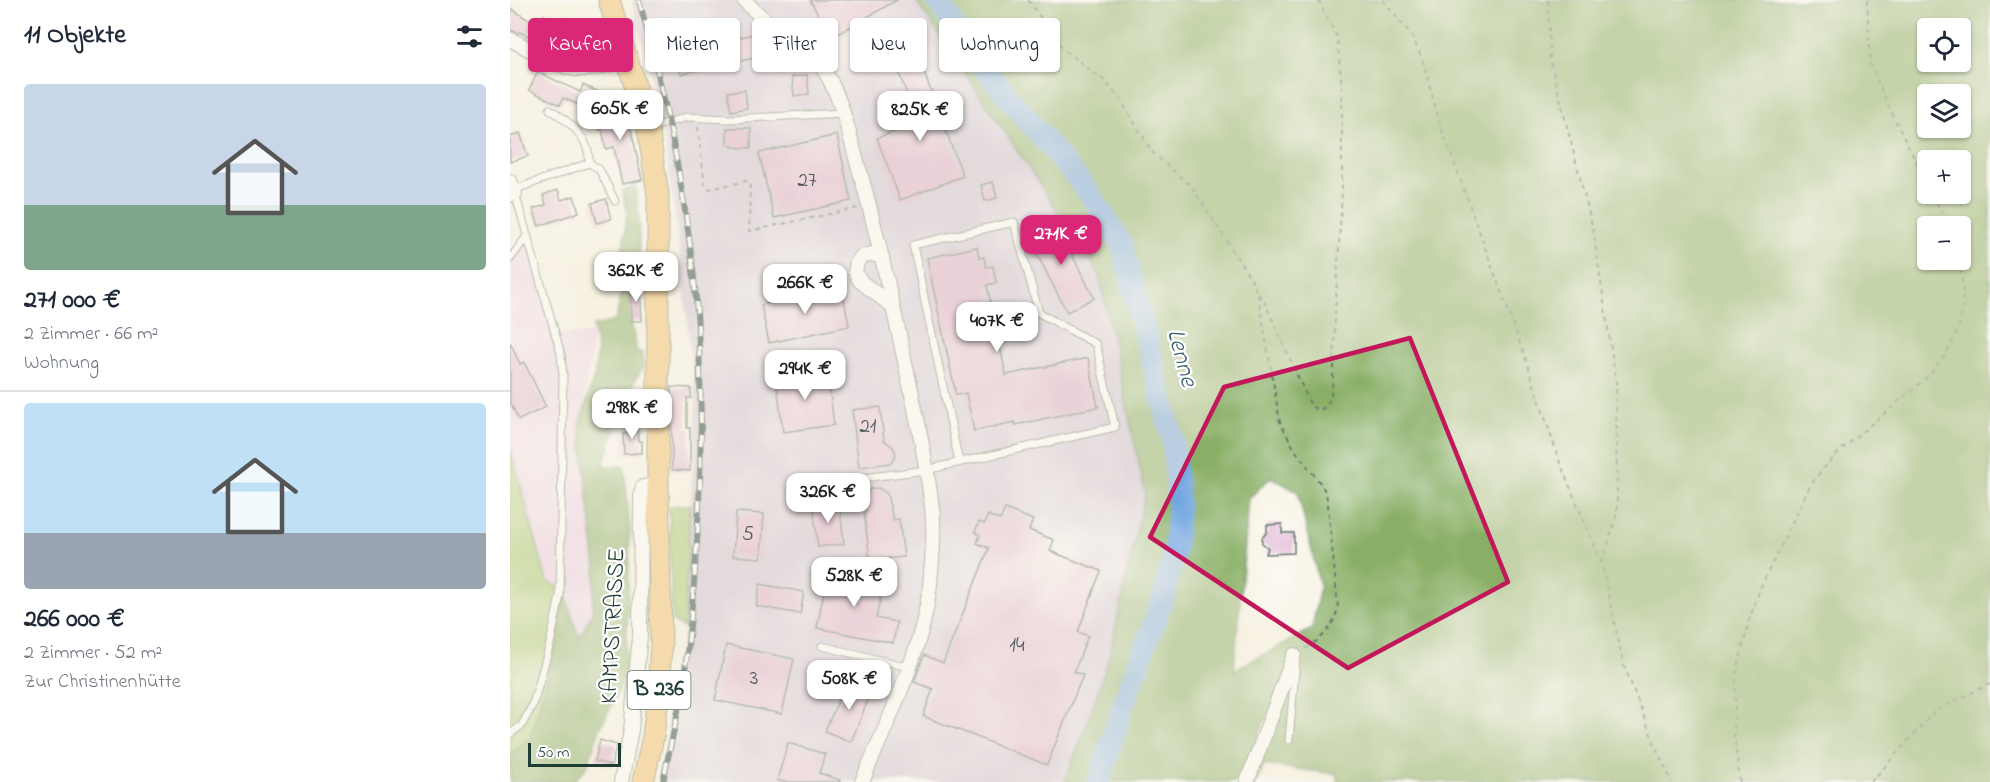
<!DOCTYPE html>
<html lang="de">
<meta charset="utf-8">
<style>
body{margin:0;font-family:"Indie Flower",sans-serif;background:#f6f6f7;color:#1f2937;height:100vh;display:flex;flex-direction:column;font-size:22px;white-space:nowrap}
*{box-sizing:border-box;margin:0}
p{font-size:20px;color:#747a83}
.icon{flex:none;width:33px;height:33px;fill:none;stroke:currentColor;stroke-width:2;stroke-linecap:round;stroke-linejoin:round}
.map{position:relative;flex:1;overflow:hidden}
.panel{display:flex;flex-direction:column;background:#fff;width:510px}
.panel>*{flex:none}
.top-card{position:absolute;left:18px;top:18px;width:570px;height:54px;display:flex;gap:12px}
.fabs{position:absolute;left:1407px;top:18px;display:grid;gap:12px}
.fabs a{display:grid;place-items:center;width:54px;height:54px;border-radius:6px;background:#fff;box-shadow:0 2px 4px #0004;font-size:30px}
.scale{position:absolute;left:18px;bottom:15px;width:93px;box-sizing:border-box;padding-left:6px;border:3px solid #1f3d34;border-top:0;font-size:16px;line-height:21px;white-space:nowrap;color:#1f3d34;-webkit-text-stroke:4px #fff;paint-order:stroke}
.price{position:absolute;translate:-50% -51px;padding:0 14px;border-radius:12px;background:#fff;color:#222;font-size:20px;line-height:39px;filter:drop-shadow(0 2px 3px #0008)}
.price::after{content:'';position:absolute;left:50%;top:36px;width:18px;height:14px;margin-left:-9px;background:inherit;clip-path:polygon(0 0,100% 0,50% 100%)}
.price.on{background:#db2777;color:#fff}
ul{padding:0;list-style:none}
li{display:grid;align-content:center;gap:12px;height:318px;padding:0 24px}
li+li{border-top:2px solid #e0e1e3}
li span{display:grid;place-items:center;height:186px;border-radius:6px;color:#555}
li>.icon{margin-inline-start:auto}
span .icon{width:108px;height:108px;fill:#fffc;stroke-width:1}
li b{font-size:26px}
h2{display:flex;justify-content:space-between;align-items:center;height:72px;padding:0 24px;font-size:26px}
.tag{padding:0 21px;border-radius:6px;background:#fff;box-shadow:0 2px 4px #0004;font-size:21px;line-height:54px}
.tag.on{background:#db2777;color:#fff}
main{display:flex;flex:1;min-height:0}
.map>svg:first-child{display:block}
.built{fill:#edd0e9}
.industrial{fill:#ccbed4}
.green{fill:#abcb73;stroke:#658454;stroke-width:1.5}
.forest{fill:#88af65;stroke:#54764c;stroke-width:1.5;fill-rule:evenodd}
.lines{fill:none;stroke-linecap:round;stroke-linejoin:round}
.river{stroke:#72a6df;stroke-width:22}
.building{fill:#dbaacb}
.lane-casing{stroke:#6a7c71;stroke-width:9}
.street-casing{stroke:#6a7c71;stroke-width:16}
.primary-casing{stroke:#6a7c71;stroke-width:23}
.path{stroke:#6a7c71;stroke-width:2;stroke-dasharray:4.5 4.5;stroke-linecap:butt}
.lane{stroke:#fff;stroke-width:7}
.street{stroke:#fff;stroke-width:14}
.primary{stroke:#f4c26a;stroke-width:21}
.rail-casing{stroke:#1f3d34;stroke-width:6}
.rail{stroke:#fff;stroke-width:4;stroke-dasharray:11;stroke-linecap:butt}
.marked{fill:none;stroke:#c2185b;stroke-width:4.5;stroke-linejoin:round}
.labels{text-anchor:middle;dominant-baseline:central;stroke-width:4.5;stroke-linejoin:round;paint-order:stroke}
.number-label{font-size:21px;fill:#4e585a}
.shield{fill:#fff;stroke:#627771;stroke-width:1.5}
.shield-label{font-size:22px;font-weight:bold;fill:#1f3d34}
.street-label{font-size:24px;fill:#1f3d34;stroke:#fff}
.water-label{font-size:26px;font-style:italic;fill:#3c6270;stroke:#fff}
</style>
<main>
<section class="panel">
<h2>11 Objekte<svg class="icon" aria-label="filters" viewBox="0 0 24 24"><path d="M4 7h16M4 17h16"/><circle cx="9" cy="7" r="2"/><circle cx="15" cy="17" r="2"/></svg></h2>
<ul>
<li><span style="background:linear-gradient(#c9d6e8 65%,#7fa58c 0)"><svg class="icon" aria-label="home" viewBox="0 0 24 24"><path d="M3 11l9-7 9 7M6 9v11h12V9"/></svg></span><div><b>271 000 €</b><p>2 Zimmer · 66 m²</p><p>Wohnung</p></div></li>
<li><span style="background:linear-gradient(#bfe0f5 70%,#9aa5b1 0)"><svg class="icon" aria-label="home" viewBox="0 0 24 24"><path d="M3 11l9-7 9 7M6 9v11h12V9"/></svg></span><div><b>266 000 €</b><p>2 Zimmer · 52 m²</p><p>Zur Christinenhütte</p></div></li>
</ul>
</section>
<div class="map">
<svg width="1480" height="782" viewBox="0 0 1480 782">
<rect width="100%" height="100%" fill="#fff"/>
<filter id="ink" filterUnits="userSpaceOnUse"><feTurbulence type="fractalNoise" baseFrequency=".0167" numOctaves="2"/><feDisplacementMap in="SourceGraphic" scale="12" xChannelSelector="R" yChannelSelector="G"/><feConvolveMatrix kernelMatrix="1 2 1 2 8 2 1 2 1" color-interpolation-filters="sRGB"/></filter>
<filter id="wash" filterUnits="userSpaceOnUse"><feTurbulence type="fractalNoise" baseFrequency=".008" numOctaves="4" result="noise"/><feDisplacementMap in="SourceGraphic" scale="24" xChannelSelector="R" yChannelSelector="G"/><feGaussianBlur stdDeviation="1.35" result="paint"/><feColorMatrix in="noise" values="0 0 0 0 0 0 0 0 0 0 0 0 0 0 0 0 0 1.4 0 .05"/><feComposite in="paint" operator="in"/></filter>
<g filter="url(#wash)">
<rect width="100%" height="100%" fill="#f6f1e1"/>
<polygon class="built" points="22,233 45,334 84,334 70,424 86,569 82,613 69,638 54,590 37,581 0,448 0,264"/>
<polygon class="industrial" points="122,0 405,0 446,59 589,273 635,493 600,653 587,695 555,782 148,782 152,770 174,628 186,404 170,250 150,112"/>
<g class="green">
<polygon points="0,448 37,581 54,590 46,648 20,739 0,754"/>
<polygon points="180,505 174,628 162,621 159,506"/>
</g>
<g class="forest">
<path d="M405,0H1480V782H827V774L754,765L746,782H740L767,721L757,716L729,782H555L587,695L600,653L635,493L589,273L446,59ZM1418,28H1450V62H1418ZM1418,94H1450V128H1418ZM1418,160H1450V194H1418ZM1418,226H1450V260H1418ZM761,477L788,492L810,586L802,629L724,670L739,498Z"/>
<polygon points="126,187 129,220 129,274 125,287 121,321 127,352 133,353 133,367 117,394 93,466 114,466 120,528 116,675 89,731 77,767 62,782 0,782 0,754 20,739 46,648 54,590 69,638 82,613 86,569 70,424 85,373 87,350 83,326 106,321 114,278 113,249 117,213 112,191"/>
</g>
<g class="lines">
<polyline class="river" points="427,0 461,53 580,194 612,245 663,440 668,504 665,545 655,593 611,711 589,782"/>
</g>
<g id="blocks">
<g class="building">
<polygon points="300,0 387,0 321,38"/>
<polygon points="0,8 28,26 34,15 59,29 47,52 10,32 9,33 0,30"/>
<polygon points="189,22 194,46 248,33 253,56 171,74 160,28"/>
<polygon points="410,62 453,176 390,200 367,138 408,123 388,71"/>
<polygon points="28,72 70,92 73,85 89,92 81,110 53,98 50,105 19,90"/>
<polygon points="297,75 299,94 284,96 282,77"/>
<polygon points="235,90 237,108 221,111 218,92"/>
<polygon points="114,104 123,137 132,180 112,184 104,147 96,149 92,129 89,130 85,111"/>
<polygon points="217,128 241,128 241,148 222,147 222,145 217,145"/>
<polygon points="10,133 18,156 0,162 0,137"/>
<polygon points="327,135 341,201 264,218 249,153"/>
<polygon points="483,182 487,198 475,201 471,185"/>
<polygon points="48,190 51,200 64,196 69,212 29,226 23,209 36,205 33,195"/>
<polygon points="96,199 101,219 87,223 82,203"/>
<polygon points="545,221 584,298 557,312 517,235"/>
<polygon points="467,247 469,258 474,257 476,267 483,266 486,283 477,285 496,375 578,358 588,407 505,425 505,422 464,431 456,393 446,395 417,258"/>
<polygon points="120,284 130,284 132,321 121,321"/>
<polygon points="332,288 339,326 259,343 251,305"/>
<polygon points="0,342 10,364 14,362 36,407 9,420 0,402"/>
<polygon points="317,370 324,425 273,432 266,377"/>
<polygon points="161,387 181,388 181,398 177,398 177,428 180,428 180,471 162,470"/>
<polygon points="370,407 374,440 383,447 386,454 384,459 381,463 349,467 342,410"/>
<polygon points="127,422 128,441 132,441 132,453 114,454 113,434 117,434 117,423"/>
<polygon points="369,488 377,494 383,520 389,519 394,557 360,560 354,513 356,511 355,497 360,489"/>
<polygon points="329,501 334,544 308,547 303,504"/>
<polygon points="495,509 523,520 519,530 544,540 540,551 591,571 568,632 578,636 564,672 573,675 537,765 413,716 423,689 404,682 414,655 433,663 479,548 467,543 470,535 465,532 469,522 474,524 478,515 490,520"/>
<polygon points="226,512 254,514 251,558 223,556"/>
<polygon points="772,524 772,533 784,533 784,553 756,554 758,548 752,543 752,538 757,532 757,525"/>
<polygon points="318,570 374,582 366,618 387,622 383,643 307,628"/>
<polygon points="250,584 294,592 290,614 246,606"/>
<polygon points="216,645 284,659 272,714 205,700"/>
<polygon points="337,680 362,690 341,742 315,731"/>
<polygon points="90,740 107,745 101,766 85,761"/>
<polygon points="278,743 315,754 309,773 330,780 330,782 274,782 267,780"/>
</g>
</g>
</g>
<g filter="url(#ink)">
<use href="#blocks" fill-opacity="0" stroke="#6a7c71" stroke-width="1.5"/>
<g class="lines">
<g class="lane-casing">
<g id="lane">
<polyline points="140,128 177,117 219,119 333,113"/>
<polyline points="79,163 89,169 105,201"/>
<path d="M3,190L79,163C81,138 58,121 40,109"/>
<polyline points="0,259 17,236"/>
<polyline points="283,487 416,470 605,427 586,344 529,313 504,222 403,245 449,462"/>
<polyline points="312,646 399,667"/>
<polyline points="0,734 12,725 23,704 40,644 50,596 53,376 51,354 5,193"/>
<polyline points="779,740 786,660"/>
</g>
</g>
<g class="street-casing">
<g id="street">
<path d="M234,0C245,12 256,21 268,30C283,41 300,49 310,64C330,92 338,129 347,162C364,218 376,276 389,334C401,391 415,450 422,508C425,533 422,560 420,585C412,654 378,719 352,782"/>
<path d="M0,39C18,48 45,66 66,69C83,71 101,63 118,60"/>
<polyline points="0,181 5,193 0,195"/>
<polyline points="372,257 362,254 352,256 347,262 345,272 350,281 382,306"/>
<polyline points="111,782 121,730 130,635 131,494 133,487 148,485"/>
<polyline points="737,782 784,655"/>
</g>
</g>
<g class="primary-casing">
<polyline id="primary" points="99,0 138,128 148,195 148,485 151,645 147,705 143,737 133,782"/>
</g>
<g class="path">
<path d="M518,0L553,49L596,82L611,101L643,153L682,187L741,279L748,294L770,422L785,450L811,484L816,493L818,505L828,607C824,627 812,639 795,649"/>
<polyline points="873,0 902,36 912,58 929,121 1016,360 1050,463 1092,564 1113,663 1147,750 1162,782"/>
<polyline points="1038,0 1040,59 1083,229 1106,382 1107,513 1092,564"/>
<polyline points="1357,0 1360,64 1381,112 1418,186"/>
<polyline points="188,127 195,186 200,189 236,181 240,183 239,231 348,208"/>
<polyline points="1422,194 1439,226"/>
<polyline points="748,294 754,301 801,406 809,410 816,407 821,397 824,367 825,316 832,192 832,88 827,37 808,0"/>
<path d="M1230,782L1224,735L1226,675L1240,617L1252,584L1300,486L1312,470L1331,450L1416,378C1451,342 1459,309 1449,260"/>
<polyline points="1361,782 1425,711 1480,684"/>
</g>
<use href="#lane" class="lane"/>
<use href="#street" class="street"/>
<use href="#primary" class="primary"/>
<g class="rail-casing">
<path id="rail" d="M129,0C156,98 177,198 186,299C196,423 190,547 175,671C170,708 160,745 153,782"/>
</g>
<use href="#rail" class="rail"/>
</g>
</g>
<path d="M0 0H1480V782H0ZM900,338L998,582L838,668L640,537L714,387Z" fill="#f6f1e1" fill-opacity=".55" fill-rule="evenodd"/>
<path class="marked" d="M900,338L998,582L838,668L640,537L714,387Z"/>
<g class="labels">
<g class="number-label">
<text x="297" y="181">27</text>
<text x="358" y="427">21</text>
<text x="238" y="535">5</text>
<text x="507" y="646">14</text>
<text x="244" y="679">3</text>
</g>
<rect class="shield" x="117.5" y="671" width="63" height="38" rx="4.5"/>
<g class="shield-label">
<text x="149" y="690">B 236</text>
</g>
<g class="street-label">
<text transform="translate(104 626) rotate(-87)">KAMPSTRASSE</text>
</g>
<g class="water-label">
<text transform="translate(671 358) rotate(75)">Lenne</text>
</g>
</g>
</svg>
<div class="fabs">
<a><svg class="icon" aria-label="locate" viewBox="0 0 24 24"><circle cx="12" cy="12" r="6"/><path d="M12 2v4M12 18v4M2 12h4M18 12h4"/></svg></a>
<a><svg class="icon" aria-label="layers" viewBox="0 0 24 24"><path d="M12 4l9 5-9 5-9-5zM3 14l9 5 9-5"/></svg></a>
<a>+</a>
<a>−</a>
</div>
<div class="scale">50 m</div>
<b class="price" style="left:110px;top:141px">605K €</b>
<b class="price" style="left:410px;top:142px">825K €</b>
<b class="price on" style="left:551px;top:266px">271K €</b>
<b class="price" style="left:126px;top:303px">362K €</b>
<b class="price" style="left:295px;top:315px">266K €</b>
<b class="price" style="left:487px;top:353px">407K €</b>
<b class="price" style="left:295px;top:401px">294K €</b>
<b class="price" style="left:122px;top:440px">298K €</b>
<b class="price" style="left:318px;top:524px">326K €</b>
<b class="price" style="left:344px;top:608px">528K €</b>
<b class="price" style="left:339px;top:711px">508K €</b>
<div class="top-card">
<a class="tag on">Kaufen</a>
<a class="tag">Mieten</a>
<a class="tag">Filter</a>
<a class="tag">Neu</a>
<a class="tag">Wohnung</a>
</div>
</div>
</main>
